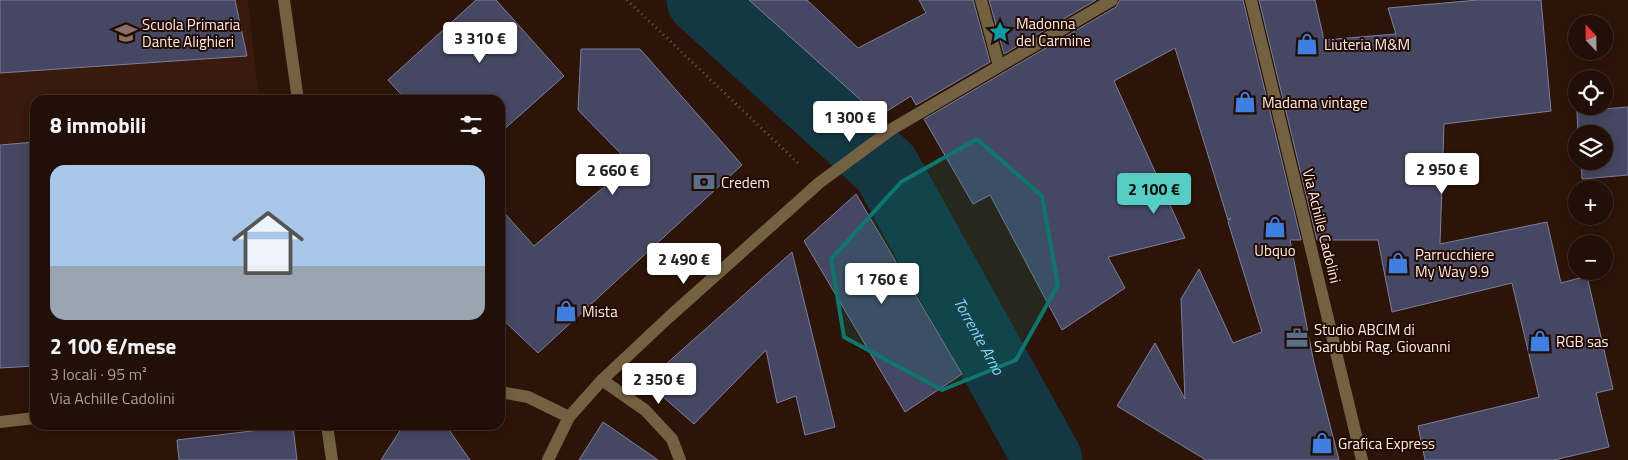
<!DOCTYPE html>
<html lang="it">
<meta charset="utf-8">
<style>
body{margin:0;font-family:"Titillium Web",sans-serif;background:#2a1811;color:#f1f3f6;height:100vh;display:flex;flex-direction:column;font-size:19px;white-space:nowrap}
*{box-sizing:border-box;margin:0}
p{font-size:16px;color:#a29c9b}
.icon{flex:none;width:28px;height:28px;fill:none;stroke:currentColor;stroke-width:2;stroke-linecap:round;stroke-linejoin:round}
.map{position:relative;flex:1;overflow:hidden}
.details{position:absolute;left:30px;top:95px;width:475px;height:335px;display:flex;flex-direction:column;background:#220f07;border-radius:15px;box-shadow:0 2px 12px #0003,0 0 0 1px #3f2f28}
.details>*{flex:none}
.needle{width:32px;rotate:338deg}
.controls{position:absolute;left:1568px;top:15px;display:grid;gap:10px}
.controls a{display:grid;place-items:center;width:45px;height:45px;border-radius:50%;background:#220f07;box-shadow:0 2px 12px #0003,0 0 0 1px #3f2f28;font-size:25px}
.price{position:absolute;translate:-50% -42px;padding:0 11px;border-radius:5px;background:#fff;color:#222;font-size:16px;line-height:32px;filter:drop-shadow(0 1px 2px #0008)}
.price::after{content:'';position:absolute;left:50%;top:30px;width:15px;height:11px;margin-left:-8px;background:inherit;clip-path:polygon(0 0,100% 0,50% 100%)}
.price.on{background:#56cec3;color:#111}
ul{padding:0;list-style:none}
li{display:grid;align-content:center;gap:10px;height:265px;padding:0 20px}
li span{display:grid;place-items:center;height:155px;border-radius:15px;color:#555}
li>.icon{margin-inline-start:auto}
span .icon{width:90px;height:90px;fill:#fffc;stroke-width:1}
li b{font-size:21px}
h2{display:flex;justify-content:space-between;align-items:center;height:60px;padding:0 20px;font-size:21px}
.map>svg:first-child{display:block}
.built{fill:#391a0c}
.lines{fill:none;stroke-linecap:round;stroke-linejoin:round}
.river{stroke:#133844;stroke-width:69}
.building{fill:#464762;stroke:#7d7f9c}
.path{stroke:#705950;stroke-width:3;stroke-dasharray:1 4;stroke-linecap:butt}
.service{stroke:#746141;stroke-width:12}
.minor{stroke:#746141;stroke-width:12}
.marked{fill:#0f766e;fill-opacity:0.2;stroke:#0f766e;stroke-width:4;stroke-linejoin:round}
.labels{text-anchor:middle;dominant-baseline:central;stroke-width:4;stroke-linejoin:round;paint-order:stroke}
.poi-label{font-size:15px;fill:#feece5;stroke:#220b03;text-anchor:start}
.street-label{font-size:15px;fill:#feece5;stroke:#220b03}
.water-label{font-size:16px;font-style:italic;fill:#87d7f5;stroke:#220b03}
</style>
<div class="map">
<svg width="1628" height="460" viewBox="0 0 1628 460">
<rect width="100%" height="100%" fill="#2d1409"/>
<polygon class="built" points="0,0 248,0 259,100 35,100 35,366 0,368"/>
<g class="lines">
<path class="river" id="s1" d="M701,0L886,168L1048,460"/>
</g>
<g class="building">
<polygon points="0,0 235,0 247,56 0,73"/>
<polygon points="476,0 496,0 564,76 500,133 500,100 406,100 388,80"/>
<polygon points="749,0 807,0 858,48 926,13 919,0 973,0 990,62 916,105 911,96 873,120 863,102"/>
<polygon points="989,0 1096,0 1004,54"/>
<polygon points="1120,0 1243,0 1301,240 1290,240 1314,363 1339,460 1206,460 1117,406 1155,343 1185,399 1181,299 1199,269 1233,343 1262,332 1228,222 1231,218 1228,220 1175,48 1114,81 1185,238 1108,257 1125,288 1062,330 990,195 973,204 924,119 1116,7"/>
<polygon points="1259,0 1315,0 1324,40 1396,34 1388,8 1478,0 1541,0 1551,111 1444,124 1440,244 1547,222 1561,283 1587,276 1613,389 1596,393 1609,447 1554,460 1425,460 1418,426 1539,397 1512,283 1392,312 1378,240 1317,240"/>
<polygon points="581,49 640,49 742,165 538,353 500,317 500,208 534,246 631,164 578,110"/>
<polygon points="1628,107 1628,175 1582,179 1581,161 1604,161 1604,134 1578,134 1577,111"/>
<polygon points="35,142 35,366 0,368 0,145"/>
<polygon points="856,194 962,374 905,412 804,241"/>
<polygon points="792,252 835,427 805,435 796,396 777,403 766,350 694,424 646,382"/>
<polygon points="603,422 658,460 579,460"/>
<polygon points="293,426 297,460 179,460 177,440"/>
<polygon points="403,426 447,427 470,460 381,460"/>
</g>
<g class="lines">
<polyline class="path" points="627,0 800,165"/>
<g class="service">
<polyline points="981,0 999,66"/>
<polyline points="327,425 332,460"/>
</g>
<g class="minor">
<polyline points="284,0 298,100"/>
<polyline points="1251,0 1362,460"/>
<polyline points="602,380 645,410 672,439 680,460"/>
<polyline points="500,392 528,397 569,417"/>
<polyline points="0,422 35,418"/>
<polyline points="548,460 569,417 602,380 668,318 819,183 892,129 1112,0"/>
</g>
</g>
<path class="marked" d="M977,139L1042,196L1058,285L1016,360L942,390L844,337L831,259L901,182Z"/>
<defs>
<g id="sight-bare" transform="scale(1.725)"><path d="M0-6L1.8-2.2L6-1.7L2.9 1.2L3.7 5.4L0 3.3L-3.7 5.4L-2.9 1.2L-6-1.7L-1.8-2.2Z" fill="#0f9aa8" stroke="#220b03" stroke-width="2.5" paint-order="stroke"/></g>
<g id="school-bare" transform="scale(1.725)"><path d="M0-5L7-2L0 1L-7-2ZM-4 1L0 2.5L4 1V4Q0 6-4 4Z" fill="#8d6e63" stroke="#220b03" stroke-width="2.5" paint-order="stroke"/></g>
<g id="shop-bare" transform="scale(1.725)"><path d="M-5-2.5h2.3a2.7 3.5 0 0 1 5.4 0H5L5.5 6h-11ZM-1.5-2.5h3a1.5 2.3 0 0 0-3 0Z" fill="#3f7fe0" stroke="#220b03" stroke-width="2.5" paint-order="stroke"/></g>
<g id="bank-bare" transform="scale(1.725)"><path d="M-6-4H6V4H-6ZM0-2.3a2.3 2.3 0 1 0 0 4.6a2.3 2.3 0 1 0 0-4.6Z" fill="#5c6f8a" stroke="#220b03" stroke-width="2.5" paint-order="stroke"/></g>
<g id="office-bare" transform="scale(1.725)"><path d="M-6-3h4V-5.5h4V-3h4V5H-6ZM-1-4.5V-3h2v-1.5ZM-6 0V1H6V0Z" fill="#5c6f8a" stroke="#220b03" stroke-width="2.5" paint-order="stroke"/></g>
</defs>
<g fill-rule="evenodd">
<use href="#sight-bare" x="1000" y="32"/>
<use href="#school-bare" x="126" y="33"/>
<use href="#shop-bare" x="1307" y="44"/>
<use href="#shop-bare" x="1245" y="102"/>
<use href="#bank-bare" x="704" y="182"/>
<use href="#shop-bare" x="1275" y="227"/>
<use href="#shop-bare" x="1398" y="263"/>
<use href="#shop-bare" x="566" y="311"/>
<use href="#office-bare" x="1297" y="338"/>
<use href="#shop-bare" x="1540" y="341"/>
<use href="#shop-bare" x="1322" y="443"/>
</g>
<g class="labels">
<g class="poi-label">
<text x="1016" y="23">Madonna<tspan x="1016" dy="17">del Carmine</tspan></text>
<text x="142" y="24">Scuola Primaria<tspan x="142" dy="17">Dante Alighieri</tspan></text>
<text x="1324" y="44">Liuteria M&amp;M</text>
<text x="1262" y="102">Madama vintage</text>
<text x="721" y="182">Credem</text>
<text x="1275" y="250" text-anchor="middle">Ubquo</text>
<text x="1415" y="254">Parrucchiere<tspan x="1415" dy="17">My Way 9.9</tspan></text>
<text x="582" y="311">Mista</text>
<text x="1314" y="329">Studio ABCIM di<tspan x="1314" dy="17">Sarubbi Rag. Giovanni</tspan></text>
<text x="1556" y="341">RGB sas</text>
<text x="1338" y="443">Grafica Express</text>
</g>
<g class="street-label">
<text transform="translate(1322 226) rotate(76)">Via Achille Cadolini</text>
</g>
<g class="water-label">
<text stroke="none"><textPath href="#s1" startOffset="442">Torrente Arno</textPath></text>
</g>
</g>
</svg>
<div class="controls">
<a><svg class="needle" viewBox="-14 -14 28 28"><path d="M0-13l5 13h-10z" fill="#e53935"/><path d="M0 13l5-13h-10z" fill="#a29c9b"/></svg></a>
<a><svg class="icon" aria-label="locate" viewBox="0 0 24 24"><circle cx="12" cy="12" r="6"/><path d="M12 2v4M12 18v4M2 12h4M18 12h4"/></svg></a>
<a><svg class="icon" aria-label="layers" viewBox="0 0 24 24"><path d="M12 4l9 5-9 5-9-5zM3 14l9 5 9-5"/></svg></a>
<a>+</a>
<a>−</a>
</div>
<b class="price" style="left:480px;top:64px">3 310 €</b>
<b class="price" style="left:850px;top:143px">1 300 €</b>
<b class="price" style="left:1442px;top:195px">2 950 €</b>
<b class="price" style="left:613px;top:196px">2 660 €</b>
<b class="price on" style="left:1154px;top:215px">2 100 €</b>
<b class="price" style="left:684px;top:285px">2 490 €</b>
<b class="price" style="left:882px;top:305px">1 760 €</b>
<b class="price" style="left:659px;top:405px">2 350 €</b>
<section class="details">
<h2>8 immobili<svg class="icon" aria-label="filters" viewBox="0 0 24 24"><path d="M4 7h16M4 17h16"/><circle cx="9" cy="7" r="2"/><circle cx="15" cy="17" r="2"/></svg></h2>
<ul>
<li><span style="background:linear-gradient(#a9c7e8 65%,#9aa5b1 0)"><svg class="icon" aria-label="home" viewBox="0 0 24 24"><path d="M3 11l9-7 9 7M6 9v11h12V9"/></svg></span><div><b>2 100 €/mese</b><p>3 locali · 95 m²</p><p>Via Achille Cadolini</p></div></li>
</ul>
</section>
</div>
